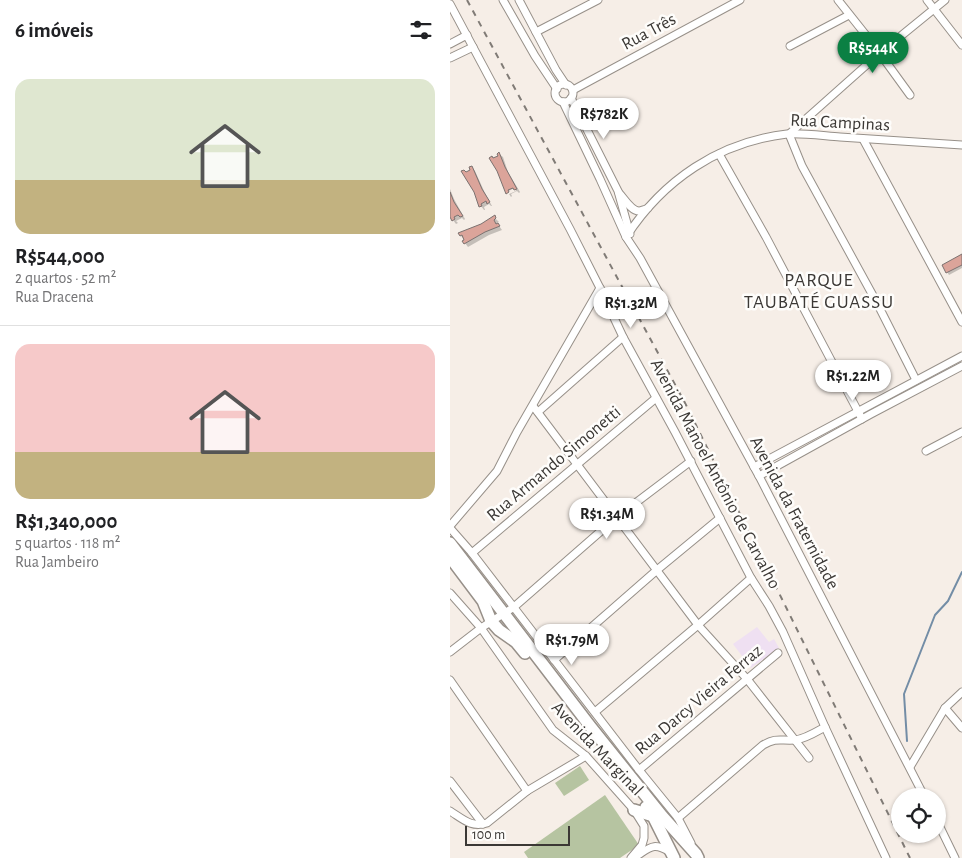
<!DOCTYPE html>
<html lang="pt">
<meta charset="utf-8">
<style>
body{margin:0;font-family:"Alegreya Sans",sans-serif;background:#f6f6f6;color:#202124;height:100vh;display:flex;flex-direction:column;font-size:19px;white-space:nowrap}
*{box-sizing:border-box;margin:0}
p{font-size:16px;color:#757577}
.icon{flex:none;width:28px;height:28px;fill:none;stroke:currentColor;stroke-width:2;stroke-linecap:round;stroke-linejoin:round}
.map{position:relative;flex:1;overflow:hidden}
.panel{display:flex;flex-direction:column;background:#fff;width:450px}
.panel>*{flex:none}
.fabs{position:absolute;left:441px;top:788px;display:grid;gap:10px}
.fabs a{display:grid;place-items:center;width:55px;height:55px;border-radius:50%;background:#fff;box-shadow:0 1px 4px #0004;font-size:25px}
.scale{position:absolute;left:15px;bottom:12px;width:105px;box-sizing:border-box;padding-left:5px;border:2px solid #3b3835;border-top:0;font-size:14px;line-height:18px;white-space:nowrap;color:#3b3835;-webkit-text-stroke:4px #fefdfb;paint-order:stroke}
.price{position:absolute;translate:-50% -42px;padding:0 11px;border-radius:18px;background:#fff;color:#222;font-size:16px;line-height:32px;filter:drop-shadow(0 1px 2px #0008)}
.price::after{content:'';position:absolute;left:50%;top:30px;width:15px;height:11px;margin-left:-8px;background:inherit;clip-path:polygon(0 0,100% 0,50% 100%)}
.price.on{background:#0b8043;color:#fff}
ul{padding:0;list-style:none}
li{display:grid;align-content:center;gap:10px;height:265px;padding:0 15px}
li+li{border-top:1px solid #e0e0e0}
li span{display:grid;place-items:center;height:155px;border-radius:15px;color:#555}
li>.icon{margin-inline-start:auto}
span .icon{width:90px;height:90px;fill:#fffc;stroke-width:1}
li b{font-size:21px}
h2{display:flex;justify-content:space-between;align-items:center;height:60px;padding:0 15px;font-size:21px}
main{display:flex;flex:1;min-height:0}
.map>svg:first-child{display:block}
.education{fill:#efe0f2}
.green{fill:#b6c4a1}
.shadow{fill:#0003}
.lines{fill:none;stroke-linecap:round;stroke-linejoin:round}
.stream{stroke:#738da6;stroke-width:2}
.building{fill:#dba49a;stroke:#7c7270}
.street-casing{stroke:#979089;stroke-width:9}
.primary-casing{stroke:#979089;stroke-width:14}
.street{stroke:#fff;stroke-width:7}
.primary{stroke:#fff;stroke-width:11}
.rail{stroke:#807b76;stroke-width:2;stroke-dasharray:6 6;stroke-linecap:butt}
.labels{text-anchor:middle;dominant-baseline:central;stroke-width:5;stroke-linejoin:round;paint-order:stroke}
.street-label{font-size:18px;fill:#3b3835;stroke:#fefdfb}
.neighbourhood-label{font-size:19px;letter-spacing:1px;fill:#3b3835;stroke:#fefdfb}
</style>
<main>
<section class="panel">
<h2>6 imóveis<svg class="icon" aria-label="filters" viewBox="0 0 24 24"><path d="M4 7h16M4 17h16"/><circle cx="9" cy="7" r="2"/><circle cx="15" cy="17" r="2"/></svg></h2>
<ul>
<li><span style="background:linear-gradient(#dfe7d0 65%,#c2b280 0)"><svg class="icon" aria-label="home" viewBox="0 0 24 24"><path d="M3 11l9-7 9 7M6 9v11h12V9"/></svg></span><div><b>R$544,000</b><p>2 quartos · 52 m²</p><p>Rua Dracena</p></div></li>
<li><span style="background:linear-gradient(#f6c9c9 70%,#c2b280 0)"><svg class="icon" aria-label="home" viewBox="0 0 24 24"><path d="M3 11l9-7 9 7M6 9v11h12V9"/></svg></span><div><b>R$1,340,000</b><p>5 quartos · 118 m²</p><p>Rua Jambeiro</p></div></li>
</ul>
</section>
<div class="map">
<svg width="512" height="858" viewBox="0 0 512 858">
<rect width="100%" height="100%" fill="#f6eee7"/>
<polygon class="education" points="307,627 319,642 324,639 329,648 301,668 283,644"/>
<g class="green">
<polygon points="130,766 139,780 114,796 105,783"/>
<polygon points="155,795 189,845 170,858 78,858 74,852"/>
</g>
<g class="shadow">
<polygon points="49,154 53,157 58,172 70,192 69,193 67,191 61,194 62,196 61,197 59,194 66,191 64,188 57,192 44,160 49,157"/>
<polygon points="22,167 25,171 35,193 42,206 41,206 39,204 34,207 35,210 34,210 28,202 29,201 16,173 22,170"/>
<polygon points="0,189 4,199 15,219 14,220 12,218 6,221 8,223 6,224 3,220 0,212"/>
<polygon points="44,217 49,222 47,223 52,230 39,235 18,247 15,243 16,241 11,236"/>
<polygon points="512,255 512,268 499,275 493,265"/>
</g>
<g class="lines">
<polyline class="stream" points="457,741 454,694 485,615 498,601 512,572"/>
</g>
<g class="building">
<polygon points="49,152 55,167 67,189 64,190 63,188 58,190 59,192 56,194 47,171 39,158 42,156 43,158 48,156 47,154"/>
<polygon points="22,166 32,189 40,202 37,204 36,201 31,204 32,206 29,207 24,192 11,171 14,170 16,172 20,170 19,167"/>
<polygon points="0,192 4,202 13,216 10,217 8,215 4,217 5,219 2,221 0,217"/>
<polygon points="45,215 46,218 44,220 46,224 48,223 50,226 35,232 14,244 12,241 14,240 12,235 10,236 8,233 31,224"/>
<polygon points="512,254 512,265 496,273 492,265"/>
</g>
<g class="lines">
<g class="street-casing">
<g id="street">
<polyline points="53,0 85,56 107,89"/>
<polyline points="69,0 106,70 116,85"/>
<polyline points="388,0 423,44 460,95"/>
<polyline points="477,0 512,45"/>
<polyline points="0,4 120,229 150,288 173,337 225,432 301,578 319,606 333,632 375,727 436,858"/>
<polyline points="86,32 148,0"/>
<polyline points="0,44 17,35"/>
<polyline points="340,46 399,15"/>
<polyline points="0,58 23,47"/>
<circle cx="114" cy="93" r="9"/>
<polyline points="123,90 290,0"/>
<polyline points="121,98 168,191 180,234"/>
<polyline points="113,102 150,179 176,237 190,258 309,476 474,796"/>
<polyline points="413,139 512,322"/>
<polyline points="269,154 316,237 412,419"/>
<path d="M169,193C174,198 181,211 189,211C190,211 197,209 198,208"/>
<path d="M176,237C213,180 269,142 337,134C352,133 375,136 390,137C431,140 472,142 512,145"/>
<polyline points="466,380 427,303 352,166 339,134 430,53 495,0"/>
<polyline points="83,406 248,625 297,679 359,758"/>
<polyline points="88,412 173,337"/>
<polyline points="476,451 512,432"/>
<polyline points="304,467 512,356"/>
<polyline points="309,476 421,414 512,366"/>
<polyline points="0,526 47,471 67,432 150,288"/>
<polyline points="0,528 22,553 189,770 228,818 241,843"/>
<polyline points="22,553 206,398"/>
<polyline points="0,593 31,628 103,730 136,756 184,810 194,826 194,838 192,845 181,858"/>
<polyline points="0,652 31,628 64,607 167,517 241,461"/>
<polyline points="104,660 207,570 270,518"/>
<polyline points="0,680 77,791"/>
<polyline points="495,708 512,728"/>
<polyline points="145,712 248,625 301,578"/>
<polyline points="460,767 495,708 512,692"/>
<polyline points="189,770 328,653"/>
<polyline points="0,781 33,824"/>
<path d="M0,811C13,819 21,828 37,823L77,791L136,756"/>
<path d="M228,818L313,745C327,737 330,741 345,740C355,739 366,732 375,727"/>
<polyline points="488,823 505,858"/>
<path d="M185,857C201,847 203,842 220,852"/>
</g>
</g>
<g class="primary-casing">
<g id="primary">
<polyline points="0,543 140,726 212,816 246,854 248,858"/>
<polyline points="0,557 33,601 41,621 49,630 66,642 75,653"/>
<polyline points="196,807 203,816 224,858"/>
<polyline points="184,810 203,816"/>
</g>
</g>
<use href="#street" class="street"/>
<use href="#primary" class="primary"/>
<polyline class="rail" points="17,0 235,403 460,858"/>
</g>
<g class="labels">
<g class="street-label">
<text transform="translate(199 32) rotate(-28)">Rua Três</text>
<text transform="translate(390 123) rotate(3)">Rua Campinas</text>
<text transform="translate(104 464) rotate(-40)">Rua Armando Simonetti</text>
<text transform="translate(265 474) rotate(62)">Avenida Manoel Antônio de Carvalho</text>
<text transform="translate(344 513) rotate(62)">Avenida da Fraternidade</text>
<text transform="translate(249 700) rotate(-40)">Rua Darcy Vieira Ferraz</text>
<text transform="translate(147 749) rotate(46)">Avenida Marginal</text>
</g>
<g class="neighbourhood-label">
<text x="369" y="280">PARQUE<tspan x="369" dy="22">TAUBATÉ GUASSU</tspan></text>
</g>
</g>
</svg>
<div class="fabs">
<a><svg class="icon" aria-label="locate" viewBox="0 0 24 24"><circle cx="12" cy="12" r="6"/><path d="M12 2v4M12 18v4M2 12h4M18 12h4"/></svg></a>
</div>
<div class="scale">100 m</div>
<b class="price on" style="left:423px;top:74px">R$544K</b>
<b class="price" style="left:154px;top:140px">R$782K</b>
<b class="price" style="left:181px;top:329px">R$1.32M</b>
<b class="price" style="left:403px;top:402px">R$1.22M</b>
<b class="price" style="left:157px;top:540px">R$1.34M</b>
<b class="price" style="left:122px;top:666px">R$1.79M</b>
</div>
</main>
